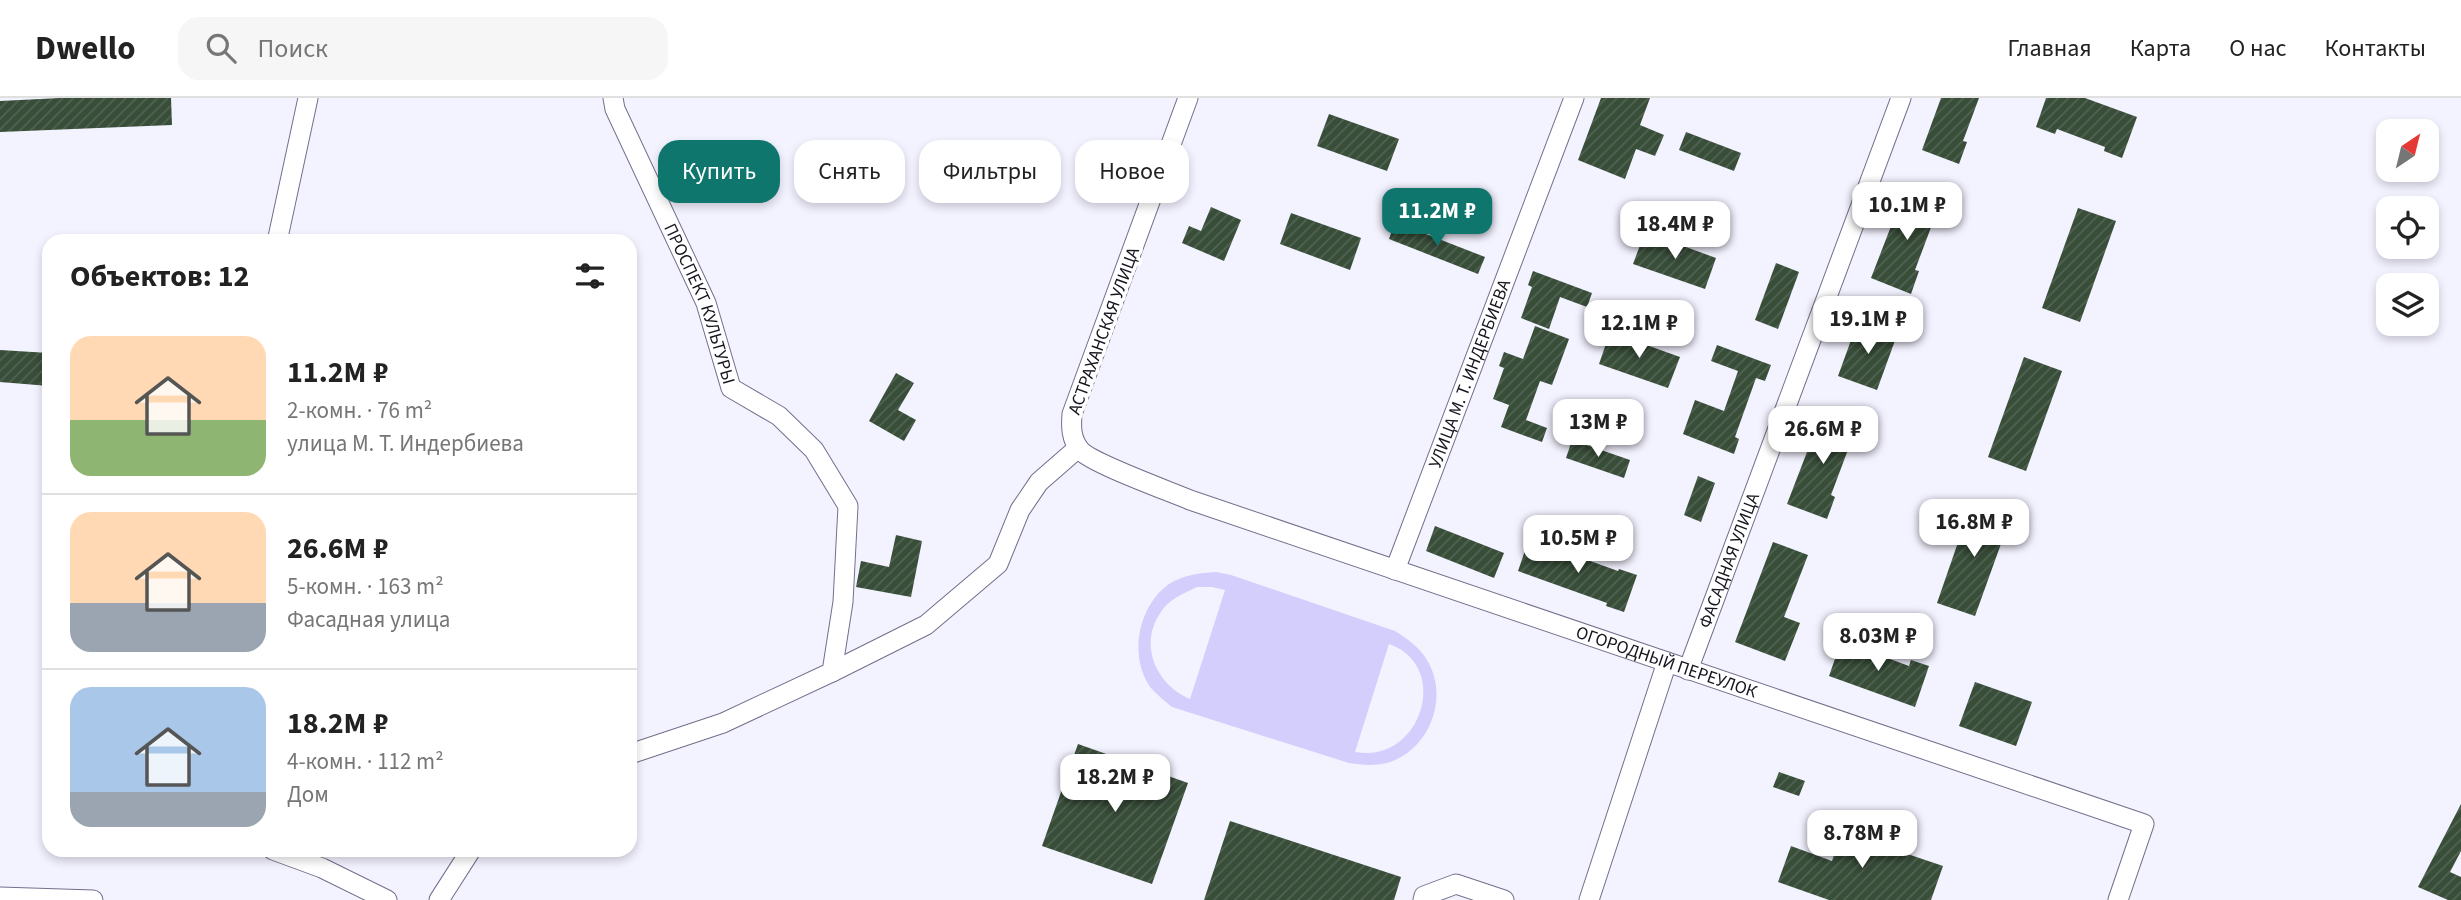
<!DOCTYPE html>
<html lang="ru">
<meta charset="utf-8">
<style>
body{margin:0;font-family:"Source Sans 3",sans-serif;background:#f6f6f6;color:#222;height:100vh;display:flex;flex-direction:column;font-size:26px;white-space:nowrap}
*{box-sizing:border-box;margin:0}
p{font-size:23px;color:#767676}
.icon{flex:none;width:38px;height:38px;fill:none;stroke:currentColor;stroke-width:2;stroke-linecap:round;stroke-linejoin:round}
.map{position:relative;flex:1;overflow:hidden}
.panel{position:absolute;left:42px;top:136px;width:595px;height:623px;display:flex;flex-direction:column;background:#fff;border-radius:21px;box-shadow:0 4px 10px #0003}
.panel>*{flex:none}
.guide{position:absolute;left:658px;top:42px;width:665px;height:63px;display:flex;gap:14px}
.needle{width:46px;rotate:35deg}
.buttons{position:absolute;left:2376px;top:21px;display:grid;gap:14px}
.buttons a{display:grid;place-items:center;width:63px;height:63px;border-radius:14px;background:#fff;box-shadow:0 4px 10px #0003;font-size:35px}
.price{position:absolute;translate:-50% -60px;padding:0 16px;border-radius:14px;background:#fff;color:#222;font-size:23px;line-height:46px;filter:drop-shadow(0 2px 4px #0008)}
.price::after{content:'';position:absolute;left:50%;top:42px;width:21px;height:16px;margin-left:-10px;background:inherit;clip-path:polygon(0 0,100% 0,50% 100%)}
.price.active{background:#0f766e;color:#fff}
ul{padding:0;list-style:none}
li{display:flex;align-items:center;gap:21px;height:175px;padding:0 28px}
li+li{border-top:2px solid #e0e0e0}
li span{display:grid;place-items:center;flex:none;width:196px;height:140px;border-radius:21px;color:#555}
li>.icon{margin-inline-start:auto}
span .icon{width:84px;height:84px;fill:#fffc;stroke-width:1}
li b{font-size:30px}
h2{display:flex;justify-content:space-between;align-items:center;height:84px;padding:0 28px;font-size:30px}
.pill{padding:0 24px;border-radius:21px;background:#fff;box-shadow:0 4px 10px #0003;font-size:24px;line-height:63px}
.pill.active{background:#0f766e;color:#fff}
header{display:flex;align-items:center;gap:42px;box-sizing:border-box;height:98px;padding:0 35px;background:#fff;border-bottom:2px solid #e0e0e0}
header strong{font-size:33px}
nav{display:flex;gap:38px;margin-inline-start:auto;font-size:24px}
.search{width:490px;height:63px;background:#f6f6f6;display:flex;align-items:center;gap:18px;box-sizing:border-box;padding:0 24px;border-radius:21px;color:#767676;font-size:26px}
.map>svg:first-child{display:block}
.pitch{fill:#d4cefd;fill-rule:evenodd}
.building{fill:url(#building-hatch)}
.lines{fill:none;stroke-linecap:round;stroke-linejoin:round}
.minor-casing{stroke:#736f8c;stroke-width:21}
.minor{stroke:#fff;stroke-width:19}
.labels{text-anchor:middle;dominant-baseline:central;stroke-width:7;stroke-linejoin:round;paint-order:stroke}
.street-label{font-size:18px;fill:#15141f;stroke:#fff}
</style>
<header>
<strong>Dwello</strong>
<div class="search"><svg class="icon" aria-label="search" viewBox="0 0 24 24"><circle cx="10" cy="10" r="6"/><path d="M15 15l6 6"/></svg>Поиск</div>
<nav><a>Главная</a><a>Карта</a><a>О нас</a><a>Контакты</a></nav>
</header>
<div class="map">
<svg width="2461" height="802" viewBox="0 0 2461 802">
<defs>
<pattern id="building-hatch" width="6" height="6" patternUnits="userSpaceOnUse" patternTransform="scale(1.75)"><rect width="6" height="6" fill="#384e39"/><path d="M-1 1l2-2M0 6l6-6M5 7l2-2" fill="none" stroke="#526353"/></pattern>
</defs>
<rect width="100%" height="100%" fill="#f3f2ff"/>
<path class="pitch" d="M1216,474L1231,477L1395,533C1408,541 1419,549 1427,562C1450,600 1429,653 1387,665C1374,668 1362,667 1349,665L1172,609C1165,603 1157,597 1151,590C1128,559 1138,508 1169,486C1183,477 1200,475 1216,474ZM1197,489H1212L1225,492L1190,601C1156,587 1138,546 1161,514C1169,501 1183,496 1197,489ZM1389,546C1452,568 1421,666 1355,654Z"/>
<g class="building">
<polygon points="60,0 171,0 172,27 0,34 0,3"/>
<polygon points="1601,0 1650,0 1640,27 1664,37 1655,58 1636,51 1625,81 1578,62"/>
<polygon points="1941,0 1979,0 1963,43 1967,44 1959,66 1922,52"/>
<polygon points="2046,0 2085,0 2137,19 2122,60 2104,53 2105,49 2057,31 2055,36 2036,29"/>
<polygon points="1329,16 1399,41 1387,73 1317,48"/>
<polygon points="1686,34 1741,55 1734,73 1679,52"/>
<polygon points="1905,92 1944,107 1937,125 1933,124 1915,172 1919,173 1911,196 1871,180"/>
<polygon points="1211,109 1241,122 1224,163 1182,145 1189,128 1201,133"/>
<polygon points="2078,110 2116,123 2080,224 2042,210"/>
<polygon points="1291,115 1361,140 1350,172 1280,146"/>
<polygon points="1395,124 1485,159 1478,176 1389,141"/>
<polygon points="1645,134 1716,160 1705,191 1633,166"/>
<polygon points="1776,165 1799,174 1778,231 1755,222"/>
<polygon points="1533,173 1592,195 1587,209 1560,199 1549,231 1521,220 1532,189 1528,187"/>
<polygon points="1858,223 1897,237 1877,292 1838,278"/>
<polygon points="1535,228 1569,241 1552,287 1540,283 1526,322 1547,330 1542,344 1501,329 1509,307 1493,301 1504,270 1499,268 1504,254 1523,261"/>
<polygon points="1610,234 1680,259 1668,290 1599,266"/>
<polygon points="1717,247 1771,267 1765,283 1756,280 1735,339 1739,341 1734,356 1683,336 1695,302 1724,313 1738,273 1711,263"/>
<polygon points="0,252 49,255 49,288 0,284"/>
<polygon points="2024,259 2062,273 2026,373 1988,359"/>
<polygon points="896,275 914,285 898,312 916,322 904,343 869,323"/>
<polygon points="1822,315 1861,330 1853,351 1849,349 1831,397 1835,399 1827,421 1787,406"/>
<polygon points="1572,342 1630,362 1624,380 1566,360"/>
<polygon points="1698,378 1715,385 1701,424 1684,417"/>
<polygon points="1972,404 2011,418 1975,518 1937,505"/>
<polygon points="1435,428 1504,455 1494,480 1426,453"/>
<polygon points="896,437 922,443 911,499 856,489 861,463 889,469"/>
<polygon points="1529,441 1618,473 1619,471 1637,477 1624,514 1606,508 1607,505 1518,473"/>
<polygon points="1773,444 1808,457 1784,519 1800,525 1785,563 1735,544"/>
<polygon points="1843,538 1862,544 1860,550 1909,568 1911,562 1929,568 1915,609 1829,578"/>
<polygon points="1975,584 2032,604 2016,648 1959,628"/>
<polygon points="1078,646 1188,685 1152,786 1042,748"/>
<polygon points="1779,674 1805,683 1799,698 1773,689"/>
<polygon points="2461,706 2461,753 2450,774 2461,779 2461,802 2448,802 2418,789"/>
<polygon points="1847,719 1883,732 1878,746 1943,768 1931,802 1829,802 1778,784 1791,748 1832,763"/>
<polygon points="1230,723 1401,779 1394,802 1204,802"/>
</g>
<g class="lines">
<g class="minor-casing">
<g id="minor">
<path id="s1" d="M613,0L615,11L706,205L731,290L779,318L814,352L848,408L843,504L832,574L723,625L630,656"/>
<path id="s2" d="M1188,0L1072,316C1071,329 1071,341 1080,352C1091,365 1169,393 1190,402L2144,726L2118,802"/>
<polyline points="277,144 308,0"/>
<path id="s3" d="M1395,472L1574,0"/>
<path id="s4" d="M1688,572L1901,0"/>
<polyline points="832,574 926,527 998,466 1020,412 1039,384 1078,350"/>
<polyline points="273,752 322,770 387,802"/>
<polyline points="0,799 93,802"/>
<polyline points="439,802 471,752"/>
<polyline points="1423,802 1424,798 1456,786 1504,802"/>
<polyline points="1589,802 1667,564"/>
</g>
</g>
<use href="#minor" class="minor"/>
</g>
<g class="labels">
<g class="street-label">
<text stroke="none"><textPath href="#s1" startOffset="224">ПРОСПЕКТ КУЛЬТУРЫ</textPath></text>
<text transform="translate(1104 233) rotate(-70)">АСТРАХАНСКАЯ УЛИЦА</text>
<text stroke="none"><textPath href="#s3" startOffset="210">УЛИЦА М. Т. ИНДЕРБИЕВА</textPath></text>
<text stroke="none"><textPath href="#s4" startOffset="117">ФАСАДНАЯ УЛИЦА</textPath></text>
<text stroke="none"><textPath href="#s2" startOffset="999">ОГОРОДНЫЙ ПЕРЕУЛОК</textPath></text>
</g>
</g>
</svg>
<div class="buttons">
<a><svg class="needle" viewBox="-14 -14 28 28"><path d="M0-13l5 13h-10z" fill="#e53935"/><path d="M0 13l5-13h-10z" fill="#767676"/></svg></a>
<a><svg class="icon" aria-label="locate" viewBox="0 0 24 24"><circle cx="12" cy="12" r="6"/><path d="M12 2v4M12 18v4M2 12h4M18 12h4"/></svg></a>
<a><svg class="icon" aria-label="layers" viewBox="0 0 24 24"><path d="M12 4l9 5-9 5-9-5zM3 14l9 5 9-5"/></svg></a>
</div>
<b class="price" style="left:1907px;top:144px">10.1M ₽</b>
<b class="price active" style="left:1437px;top:150px">11.2M ₽</b>
<b class="price" style="left:1675px;top:163px">18.4M ₽</b>
<b class="price" style="left:1868px;top:258px">19.1M ₽</b>
<b class="price" style="left:1639px;top:262px">12.1M ₽</b>
<b class="price" style="left:1598px;top:361px">13M ₽</b>
<b class="price" style="left:1823px;top:368px">26.6M ₽</b>
<b class="price" style="left:1974px;top:461px">16.8M ₽</b>
<b class="price" style="left:1578px;top:477px">10.5M ₽</b>
<b class="price" style="left:1878px;top:575px">8.03M ₽</b>
<b class="price" style="left:1115px;top:716px">18.2M ₽</b>
<b class="price" style="left:1862px;top:772px">8.78M ₽</b>
<div class="guide">
<a class="pill active">Купить</a>
<a class="pill">Снять</a>
<a class="pill">Фильтры</a>
<a class="pill">Новое</a>
</div>
<section class="panel">
<h2>Объектов: 12<svg class="icon" aria-label="filters" viewBox="0 0 24 24"><path d="M4 7h16M4 17h16"/><circle cx="9" cy="7" r="2"/><circle cx="15" cy="17" r="2"/></svg></h2>
<ul>
<li><span style="background:linear-gradient(#ffd9b3 60%,#8fb573 0)"><svg class="icon" aria-label="home" viewBox="0 0 24 24"><path d="M3 11l9-7 9 7M6 9v11h12V9"/></svg></span><div><b>11.2M ₽</b><p>2-комн. · 76 m²</p><p>улица М. Т. Индербиева</p></div></li>
<li><span style="background:linear-gradient(#ffd9b3 65%,#9aa5b1 0)"><svg class="icon" aria-label="home" viewBox="0 0 24 24"><path d="M3 11l9-7 9 7M6 9v11h12V9"/></svg></span><div><b>26.6M ₽</b><p>5-комн. · 163 m²</p><p>Фасадная улица</p></div></li>
<li><span style="background:linear-gradient(#a9c7e8 75%,#9aa5b1 0)"><svg class="icon" aria-label="home" viewBox="0 0 24 24"><path d="M3 11l9-7 9 7M6 9v11h12V9"/></svg></span><div><b>18.2M ₽</b><p>4-комн. · 112 m²</p><p>Дом</p></div></li>
</ul>
</section>
</div>
